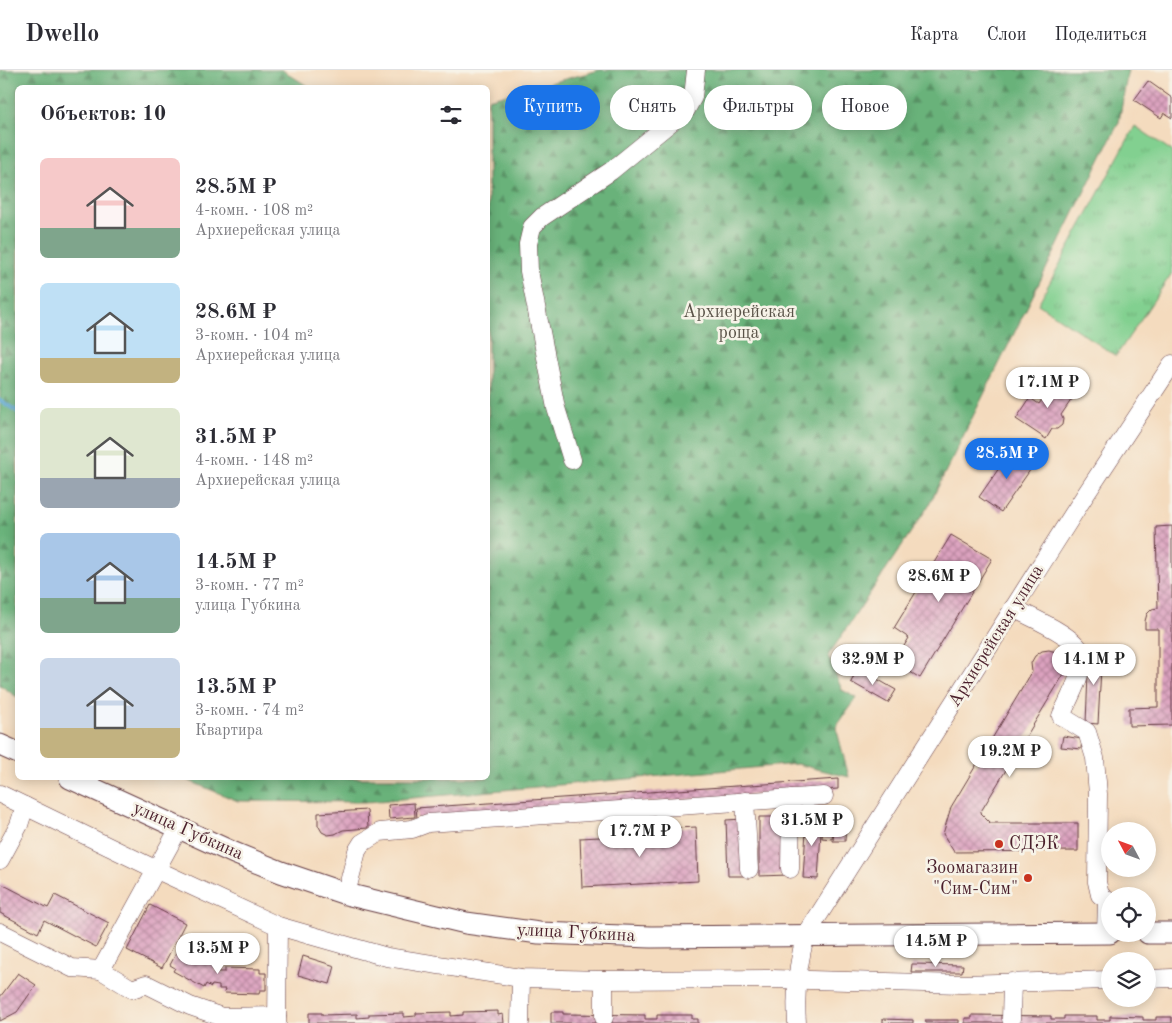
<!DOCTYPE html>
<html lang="ru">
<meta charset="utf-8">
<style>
body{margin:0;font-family:"Old Standard TT",serif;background:#f7f7f7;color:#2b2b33;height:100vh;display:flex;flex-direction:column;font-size:19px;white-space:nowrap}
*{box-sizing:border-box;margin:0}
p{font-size:16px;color:#7c7c81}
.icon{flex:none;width:28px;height:28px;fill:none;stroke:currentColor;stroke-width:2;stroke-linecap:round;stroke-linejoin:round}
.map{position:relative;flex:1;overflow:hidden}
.side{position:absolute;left:15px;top:15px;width:475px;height:695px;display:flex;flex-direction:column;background:#fff;border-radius:8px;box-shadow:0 2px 12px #0003}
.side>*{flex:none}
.guide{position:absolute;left:505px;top:15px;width:475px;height:45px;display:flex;gap:10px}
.needle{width:32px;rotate:311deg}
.controls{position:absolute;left:1101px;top:752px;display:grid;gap:10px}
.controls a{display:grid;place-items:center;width:55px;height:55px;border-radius:50%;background:#fff;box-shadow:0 2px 12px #0003;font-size:25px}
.price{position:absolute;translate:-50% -42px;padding:0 11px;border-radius:18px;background:#fff;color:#222;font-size:16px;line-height:32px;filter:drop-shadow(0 1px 2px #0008)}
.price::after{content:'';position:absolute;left:50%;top:30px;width:15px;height:11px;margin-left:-8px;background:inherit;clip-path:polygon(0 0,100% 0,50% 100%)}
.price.on{background:#1a73e8;color:#fff}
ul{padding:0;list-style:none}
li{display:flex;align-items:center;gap:15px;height:125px;padding:0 25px}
li span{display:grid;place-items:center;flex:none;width:140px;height:100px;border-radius:8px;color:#555}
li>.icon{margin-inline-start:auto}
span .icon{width:60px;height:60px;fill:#fffc;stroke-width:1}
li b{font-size:21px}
h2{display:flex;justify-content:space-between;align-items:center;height:60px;padding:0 25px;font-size:21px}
.chip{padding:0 18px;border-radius:22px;background:#fff;box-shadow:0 2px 12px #0003;font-size:18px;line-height:45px}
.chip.on{background:#1a73e8;color:#fff}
header{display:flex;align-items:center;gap:30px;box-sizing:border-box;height:70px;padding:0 25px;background:#fff;border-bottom:1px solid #e1e1e2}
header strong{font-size:24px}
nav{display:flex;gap:28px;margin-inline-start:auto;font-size:18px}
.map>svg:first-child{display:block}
.forest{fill:url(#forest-firs);stroke:#5a6852}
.park{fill:url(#park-tufts);stroke:#66785e}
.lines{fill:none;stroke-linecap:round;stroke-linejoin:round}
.stream{stroke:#59a5d1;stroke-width:4}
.building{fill:url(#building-cross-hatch)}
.minor-casing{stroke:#643b41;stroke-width:19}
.major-casing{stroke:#643b41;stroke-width:23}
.minor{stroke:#fff;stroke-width:18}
.major{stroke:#fff;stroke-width:21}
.poi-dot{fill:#c8321e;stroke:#f7f3e8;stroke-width:2}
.labels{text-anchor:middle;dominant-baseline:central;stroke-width:5;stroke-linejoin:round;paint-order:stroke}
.park-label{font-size:18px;fill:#5b5449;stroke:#f7f3e8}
.street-label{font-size:18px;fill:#4a1f2b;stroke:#f7f3e8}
.poi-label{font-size:18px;fill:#4a1f2b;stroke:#f7f3e8;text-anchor:start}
</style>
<header>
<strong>Dwello</strong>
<nav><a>Карта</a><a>Слои</a><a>Поделиться</a></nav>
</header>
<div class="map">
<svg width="1172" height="953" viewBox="0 0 1172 953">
<defs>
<pattern id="forest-firs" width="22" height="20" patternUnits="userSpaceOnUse" patternTransform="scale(1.25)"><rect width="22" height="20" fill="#69b27a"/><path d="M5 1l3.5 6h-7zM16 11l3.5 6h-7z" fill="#589064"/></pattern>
<pattern id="park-tufts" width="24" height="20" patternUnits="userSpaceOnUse" patternTransform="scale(1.25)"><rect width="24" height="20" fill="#82d090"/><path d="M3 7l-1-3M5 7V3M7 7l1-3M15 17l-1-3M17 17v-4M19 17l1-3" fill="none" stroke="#72b27c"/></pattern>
<pattern id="building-cross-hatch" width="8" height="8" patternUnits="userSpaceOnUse" patternTransform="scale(1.25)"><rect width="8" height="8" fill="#dca2bf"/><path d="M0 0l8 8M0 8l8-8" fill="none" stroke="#b4839b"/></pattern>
</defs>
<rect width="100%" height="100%" fill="#f7f3e8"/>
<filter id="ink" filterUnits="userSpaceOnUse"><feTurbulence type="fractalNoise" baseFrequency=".02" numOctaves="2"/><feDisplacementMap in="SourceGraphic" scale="10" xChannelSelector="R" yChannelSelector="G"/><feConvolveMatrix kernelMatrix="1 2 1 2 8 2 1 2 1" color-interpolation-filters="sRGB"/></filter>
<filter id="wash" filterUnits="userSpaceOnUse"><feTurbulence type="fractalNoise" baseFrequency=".0096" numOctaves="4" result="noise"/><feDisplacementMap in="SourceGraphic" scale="20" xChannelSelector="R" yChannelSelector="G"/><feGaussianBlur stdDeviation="1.12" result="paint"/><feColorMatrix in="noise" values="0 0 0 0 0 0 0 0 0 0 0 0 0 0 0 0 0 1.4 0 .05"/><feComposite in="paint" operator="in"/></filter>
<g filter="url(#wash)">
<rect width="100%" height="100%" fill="#f4dbbe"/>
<g class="forest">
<polygon points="0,0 282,0 309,17 18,18 17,627 0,615"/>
<polygon points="600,0 1128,0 1119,52 929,435 828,586 842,620 857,628 836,657 849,707 797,694 367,732 238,731 182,708 488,708 488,29"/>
</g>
<polygon class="park" points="1135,56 1172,81 1172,203 1116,286 1038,234"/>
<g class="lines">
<polyline class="stream" points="0,330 18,342"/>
</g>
<g id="blocks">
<g class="building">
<polygon points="1148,11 1172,28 1172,48 1164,43 1161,48 1134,30"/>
<polygon points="1058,306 1078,320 1061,345 1063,349 1062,355 1057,359 1052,359 1046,369 1016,349 1030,328 1039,334"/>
<polygon points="1013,378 1035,393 1001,442 979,427"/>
<polygon points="1172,456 1172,655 1129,656 1129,638 1158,637 1158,559 1145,559 1145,551 1147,544 1152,539 1158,538 1156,457"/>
<polygon points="951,465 992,489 920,608 894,592 909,568 894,558"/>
<polygon points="1089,579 1102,579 1098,654 1086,653"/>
<polygon points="1049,580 1056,582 1061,586 1065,595 1064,604 980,743 990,753 1078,753 1078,781 954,782 943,764 951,737 1032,602 1031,593 1035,586 1042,581"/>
<polygon points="858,598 896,620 888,633 851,612"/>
<polygon points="1063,666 1082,669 1081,679 1061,677"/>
<polygon points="838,709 838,719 417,748 416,738"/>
<polygon points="414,733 415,747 389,749 388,735"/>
<polygon points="367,740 368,758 343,760 335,764 328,765 322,762 318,755 318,743"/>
<polygon points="807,745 822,746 818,809 803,808"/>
<polygon points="759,747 787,747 788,805 759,806"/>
<polygon points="824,747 834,748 832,769 822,768"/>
<polygon points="835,748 846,748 845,771 833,771"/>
<polygon points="743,749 746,806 728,806 726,750"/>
<polygon points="696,757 698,811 582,817 580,768 620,766 619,761"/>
<polygon points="0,813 48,838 55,825 109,853 96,877 44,850 38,863 0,843"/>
<polygon points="150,835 185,853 162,898 127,880"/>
<polygon points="185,879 216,896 214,899 219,902 225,902 225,898 260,899 260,903 266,903 266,920 260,920 259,924 224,923 225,919 219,919 219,916 212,915 211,917 206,914 204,918 173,901 175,898 170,895 178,880 183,882"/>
<polygon points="303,886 335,896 330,914 298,905"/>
<polygon points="912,894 963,895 962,902 911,902"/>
<polygon points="18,903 36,915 17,942 0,951 0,927"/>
<polygon points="498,941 498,945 503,944 504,953 309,953 309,943 322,943 322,945 357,944 357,948 369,947 369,944 404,943 404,947 416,946 416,943 451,942 451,946 463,945 463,942"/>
<polygon points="551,942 563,942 563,944 645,945 645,949 657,949 657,945 692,945 692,949 698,949 698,953 551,953"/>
<polygon points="972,945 1051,946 1051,949 1064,949 1064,946 1097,946 1097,950 1110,950 1110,946 1143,947 1143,950 1156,950 1156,947 1172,947 1172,953 965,953 965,948 972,948"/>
<polygon points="883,949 913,950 913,953 883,953"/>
<polygon points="925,950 959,950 959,953 926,953"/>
</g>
</g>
</g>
<g filter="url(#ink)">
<use href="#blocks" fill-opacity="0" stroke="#643b41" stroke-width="1"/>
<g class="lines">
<g class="minor-casing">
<g id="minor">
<polyline points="572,390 556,338 529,201 528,174 532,157 542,147 611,101 686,40 693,27 696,0"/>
<path d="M1013,538C1030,547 1079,567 1082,585C1084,603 1068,630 1061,646L1087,662L1095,688L1098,724L1097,812L1100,825L1107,830L1106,863"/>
<polyline points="0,724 157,800 278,856 387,887 521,908 604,910 772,909 962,914 1110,910"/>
<polyline points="745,731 749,799"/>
<polyline points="0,790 19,755 25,736"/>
<polyline points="790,799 791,728"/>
<polyline points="346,824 357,781 362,773 380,762 412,759 428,753 824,726"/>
<polyline points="0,862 72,898 101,900 179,758"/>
<polyline points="101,900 132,919 146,914 190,936 222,947 277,946"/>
<polyline points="1148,909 1172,908"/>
<polyline points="604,910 604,948"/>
<polyline points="1011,949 1012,912"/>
<polyline points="277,953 278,856"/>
<polyline points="520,953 521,908"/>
<path d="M797,953C795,922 797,894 806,865L1084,427L1172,294"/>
</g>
</g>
<g class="major-casing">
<g id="major">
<polyline points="0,675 18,683"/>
<polyline points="70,708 234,783 281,802 346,824 466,853 539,863 651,867 1110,863"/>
<polyline points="1148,863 1172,863"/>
</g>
</g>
<use href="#minor" class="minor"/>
<use href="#major" class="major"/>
</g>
</g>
<g class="poi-dot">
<circle cx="999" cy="774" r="5"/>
<circle cx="1028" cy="808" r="5"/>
</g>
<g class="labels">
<g class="park-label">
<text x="739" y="242">Архиерейская<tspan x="739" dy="21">роща</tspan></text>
</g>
<g class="street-label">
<text transform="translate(996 566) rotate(-58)">Архиерейская улица</text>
<text transform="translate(188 761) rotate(24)">улица Губкина</text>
<text transform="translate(576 863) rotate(3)">улица Губкина</text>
</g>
<g class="poi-label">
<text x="1009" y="774">СДЭК</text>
<text x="1018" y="798" text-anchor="end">Зоомагазин<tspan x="1018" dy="21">"Сим-Сим"</tspan></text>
</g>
</g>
</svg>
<div class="controls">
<a><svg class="needle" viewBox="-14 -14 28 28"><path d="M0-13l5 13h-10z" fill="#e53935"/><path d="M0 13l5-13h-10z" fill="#7c7c81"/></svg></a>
<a><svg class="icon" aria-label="locate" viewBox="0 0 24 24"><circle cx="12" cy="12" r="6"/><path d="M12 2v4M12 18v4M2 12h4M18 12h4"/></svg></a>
<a><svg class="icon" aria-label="layers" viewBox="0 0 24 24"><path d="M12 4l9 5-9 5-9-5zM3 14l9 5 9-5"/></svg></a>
</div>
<b class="price" style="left:1048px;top:339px">17.1M ₽</b>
<b class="price on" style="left:1007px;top:410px">28.5M ₽</b>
<b class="price" style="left:939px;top:533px">28.6M ₽</b>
<b class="price" style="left:873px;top:616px">32.9M ₽</b>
<b class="price" style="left:1094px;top:616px">14.1M ₽</b>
<b class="price" style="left:1010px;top:708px">19.2M ₽</b>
<b class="price" style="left:812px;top:777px">31.5M ₽</b>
<b class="price" style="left:640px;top:788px">17.7M ₽</b>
<b class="price" style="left:936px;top:898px">14.5M ₽</b>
<b class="price" style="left:218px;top:905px">13.5M ₽</b>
<div class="guide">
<a class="chip on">Купить</a>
<a class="chip">Снять</a>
<a class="chip">Фильтры</a>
<a class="chip">Новое</a>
</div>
<section class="side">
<h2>Объектов: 10<svg class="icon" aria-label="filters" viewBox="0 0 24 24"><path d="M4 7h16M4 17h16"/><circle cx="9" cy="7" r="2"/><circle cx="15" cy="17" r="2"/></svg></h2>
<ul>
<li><span style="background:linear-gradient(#f6c9c9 70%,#7fa58c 0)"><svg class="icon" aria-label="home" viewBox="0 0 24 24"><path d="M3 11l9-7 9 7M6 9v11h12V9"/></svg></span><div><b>28.5M ₽</b><p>4-комн. · 108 m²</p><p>Архиерейская улица</p></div></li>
<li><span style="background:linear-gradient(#bfe0f5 75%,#c2b280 0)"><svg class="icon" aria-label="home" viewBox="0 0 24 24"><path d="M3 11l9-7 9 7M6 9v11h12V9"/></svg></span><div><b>28.6M ₽</b><p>3-комн. · 104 m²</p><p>Архиерейская улица</p></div></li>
<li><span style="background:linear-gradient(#dfe7d0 70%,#9aa5b1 0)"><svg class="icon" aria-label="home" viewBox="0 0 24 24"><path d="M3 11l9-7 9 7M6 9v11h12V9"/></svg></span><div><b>31.5M ₽</b><p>4-комн. · 148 m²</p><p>Архиерейская улица</p></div></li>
<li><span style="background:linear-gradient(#a9c7e8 65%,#7fa58c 0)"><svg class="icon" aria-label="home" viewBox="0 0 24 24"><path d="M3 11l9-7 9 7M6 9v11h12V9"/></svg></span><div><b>14.5M ₽</b><p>3-комн. · 77 m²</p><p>улица Губкина</p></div></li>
<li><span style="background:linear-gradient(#c9d6e8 70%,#c2b280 0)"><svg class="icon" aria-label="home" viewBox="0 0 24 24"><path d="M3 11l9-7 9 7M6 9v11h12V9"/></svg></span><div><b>13.5M ₽</b><p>3-комн. · 74 m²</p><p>Квартира</p></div></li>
</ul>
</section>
</div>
